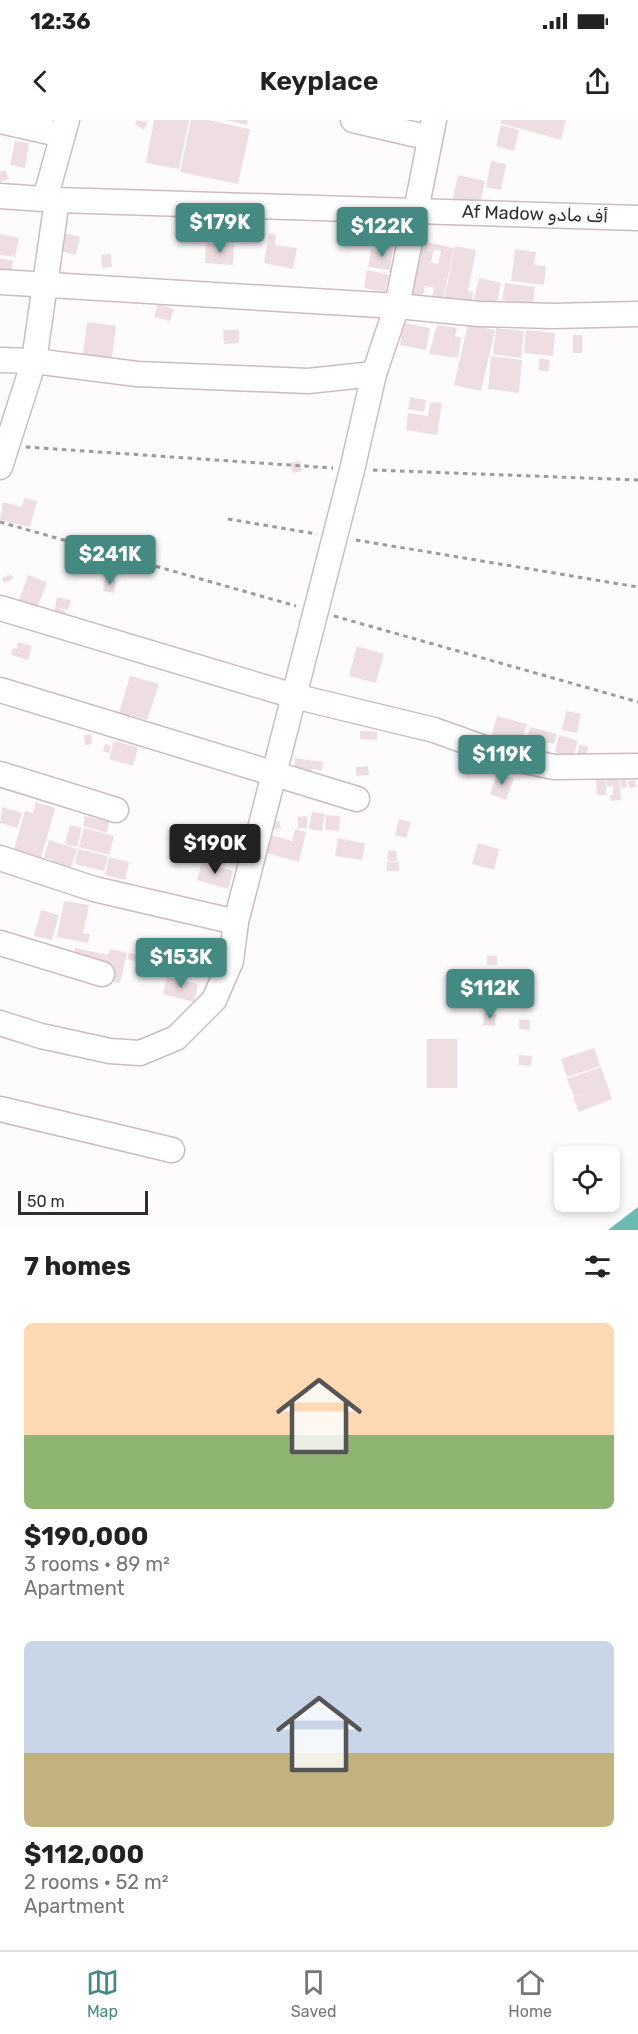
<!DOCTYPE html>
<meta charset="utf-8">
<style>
body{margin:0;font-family:Rubik,Cairo,sans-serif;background:#f6f6f6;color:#222;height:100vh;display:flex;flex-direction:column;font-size:22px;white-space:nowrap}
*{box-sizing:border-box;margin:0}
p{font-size:20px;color:#767676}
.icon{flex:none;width:33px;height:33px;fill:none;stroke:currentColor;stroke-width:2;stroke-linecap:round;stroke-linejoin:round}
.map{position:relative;height:1110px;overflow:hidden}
.drawer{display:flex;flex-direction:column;background:#fff;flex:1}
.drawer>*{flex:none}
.buttons{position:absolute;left:554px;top:1026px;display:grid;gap:12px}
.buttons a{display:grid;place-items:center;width:66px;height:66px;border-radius:9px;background:#fff;box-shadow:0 3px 9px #0003;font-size:30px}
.scale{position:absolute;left:18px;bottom:15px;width:130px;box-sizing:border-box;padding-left:6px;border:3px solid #312c2d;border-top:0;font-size:16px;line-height:21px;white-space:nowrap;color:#312c2d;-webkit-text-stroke:4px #fff;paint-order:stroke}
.price{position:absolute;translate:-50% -51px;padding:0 14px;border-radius:6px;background:#448a82;color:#fff;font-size:20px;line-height:39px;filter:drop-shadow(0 2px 3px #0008)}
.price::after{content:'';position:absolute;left:50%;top:36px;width:18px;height:14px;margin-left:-9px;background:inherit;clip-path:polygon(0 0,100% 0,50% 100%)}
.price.current{background:#222;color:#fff}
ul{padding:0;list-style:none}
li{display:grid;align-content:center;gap:12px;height:318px;padding:0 24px}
li span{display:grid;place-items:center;height:186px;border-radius:9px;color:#555}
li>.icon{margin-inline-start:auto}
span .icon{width:108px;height:108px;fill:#fffc;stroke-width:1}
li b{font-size:26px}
h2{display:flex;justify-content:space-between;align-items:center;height:72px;padding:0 24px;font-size:26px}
.status{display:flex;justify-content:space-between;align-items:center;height:42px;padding:0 30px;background:#fff;direction:ltr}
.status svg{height:16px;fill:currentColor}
header{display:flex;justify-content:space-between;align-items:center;height:78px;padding:0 24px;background:#fff;font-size:27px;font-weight:600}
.tabs{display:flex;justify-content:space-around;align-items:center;height:84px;border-top:2px solid #e0e0e0;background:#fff;font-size:16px;color:#767676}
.tabs a{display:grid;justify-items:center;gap:3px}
.tabs .current{color:#448a82}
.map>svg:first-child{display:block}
.water{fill:#6cbbb1}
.building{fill:#eedee2;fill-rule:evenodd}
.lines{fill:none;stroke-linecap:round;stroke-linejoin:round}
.minor-casing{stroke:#ccbcc0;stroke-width:27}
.path{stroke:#9e9a9b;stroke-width:3;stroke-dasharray:4.5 4.5;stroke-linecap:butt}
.minor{stroke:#fff;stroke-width:24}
.labels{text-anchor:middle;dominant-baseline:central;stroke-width:4.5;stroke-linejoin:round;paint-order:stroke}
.street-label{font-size:18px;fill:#312c2d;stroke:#fff}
</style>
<div class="status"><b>12:36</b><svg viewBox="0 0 49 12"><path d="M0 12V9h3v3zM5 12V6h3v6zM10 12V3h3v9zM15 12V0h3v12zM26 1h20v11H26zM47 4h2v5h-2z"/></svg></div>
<header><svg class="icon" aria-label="back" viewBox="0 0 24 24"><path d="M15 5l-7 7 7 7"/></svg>Keyplace<svg class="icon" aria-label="share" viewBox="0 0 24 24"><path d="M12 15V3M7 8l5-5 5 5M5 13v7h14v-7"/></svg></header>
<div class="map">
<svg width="638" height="1110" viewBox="0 0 638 1110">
<rect width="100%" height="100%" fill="#fefbfc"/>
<polygon class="water" points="638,1087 638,1110 608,1110"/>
<g class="building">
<polygon points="137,0 148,2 144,10 135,4"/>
<polygon points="154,0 189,0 179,49 146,43"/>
<polygon points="191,0 208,0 250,9 238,64 180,52"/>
<polygon points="225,0 248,0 247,5"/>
<polygon points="501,0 566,0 561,20 500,3"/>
<polygon points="501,5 519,10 514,31 496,26"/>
<polygon points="15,21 29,23 25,48 10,45"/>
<polygon points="491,41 506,44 501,70 486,67"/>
<polygon points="5,50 9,59 0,62 0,52"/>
<polygon points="458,55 485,61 479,88 452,83"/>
<polygon points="207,111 236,112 235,123 207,122"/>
<polygon points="61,112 80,117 76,135 56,130"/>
<polygon points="269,113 276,115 275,125 297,128 293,149 264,143"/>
<polygon points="0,114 19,118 15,137 0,135"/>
<path d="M421,121L454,128L441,189L409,182ZM434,130L441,131L438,144L431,142ZM425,166L434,168L431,184L421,182Z"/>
<polygon points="206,123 234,125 233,145 205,143"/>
<polygon points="388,123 394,124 390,150 368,147 371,129 386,132"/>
<polygon points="455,126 476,130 468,171 473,172 470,190 443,185"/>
<polygon points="515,129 536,132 534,145 546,146 544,165 511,161"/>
<polygon points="111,134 112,147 102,148 101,135"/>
<polygon points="0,138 13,141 10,157 0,154"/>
<polygon points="367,150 389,155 385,172 364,168"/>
<polygon points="479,158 501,163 496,187 473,182"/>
<polygon points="505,163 535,167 532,192 515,189 516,182 502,180"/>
<polygon points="158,184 174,189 170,201 154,197"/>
<polygon points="87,202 116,206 111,246 82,242"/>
<polygon points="404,203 430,208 426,230 400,225"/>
<polygon points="468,204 495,210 481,271 454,265"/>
<polygon points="437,205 457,208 455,217 461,217 458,238 429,234"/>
<polygon points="496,208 524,211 521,238 493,234"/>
<polygon points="223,210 239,210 239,223 224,224"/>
<polygon points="526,210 555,213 553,236 524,233"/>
<rect x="573" y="215" width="9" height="18"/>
<polygon points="491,236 522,240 519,273 488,269"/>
<polygon points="540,238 550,240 548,252 538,250"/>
<polygon points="410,277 426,280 424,292 408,289"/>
<polygon points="430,282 442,283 437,315 406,310 408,293 428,296"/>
<polygon points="300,341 302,351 293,353 290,343"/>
<polygon points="24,378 37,381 30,407 0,400 3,382 22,387"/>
<polygon points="132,420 153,426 148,443 127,438"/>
<polygon points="11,454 13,459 4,463 2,458"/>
<polygon points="28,455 47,462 35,493 17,486"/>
<polygon points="105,459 116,460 114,473 103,471"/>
<polygon points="57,477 71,480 68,490 55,487"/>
<polygon points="56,487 66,492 62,501 52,497"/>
<polygon points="18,522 32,526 28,540 11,535 13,528 17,529"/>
<polygon points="357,526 384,534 376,563 349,556"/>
<polygon points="130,556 159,564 147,600 130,595 128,603 117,600"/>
<polygon points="566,591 581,594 577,613 562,610"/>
<polygon points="497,596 527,604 522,619 511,616 507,630 489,625"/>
<polygon points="530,607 557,614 554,624 547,622 542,639 523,634"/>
<polygon points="360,611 377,612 377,620 360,619"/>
<polygon points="91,614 92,624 85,625 84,615"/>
<polygon points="559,615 578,621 573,637 555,632"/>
<polygon points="114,621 138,627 133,646 109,639"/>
<polygon points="105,624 111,626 109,633 103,631"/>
<polygon points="579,625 588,626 586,636 577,635"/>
<polygon points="295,638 323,642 322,650 312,649 310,661 294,654"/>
<polygon points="368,646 369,655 356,656 356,647"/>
<polygon points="497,653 514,658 506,680 490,674"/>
<polygon points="619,658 621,680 611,681 610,675 613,675 613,666 607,667 607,659"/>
<polygon points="606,659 606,675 597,675 596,660"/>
<polygon points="626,659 627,667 621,668 620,660"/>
<polygon points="635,660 636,667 629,668 628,661"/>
<polygon points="36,682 55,688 38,749 19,744 22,732 14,730 25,691 33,693"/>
<polygon points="2,687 22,693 17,708 0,703"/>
<polygon points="312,692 325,694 322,711 309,709"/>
<polygon points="326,695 340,696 339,711 325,710"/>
<polygon points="85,696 109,702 107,713 83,706"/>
<polygon points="307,696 307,708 298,708 298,697"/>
<polygon points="399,699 411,702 406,718 395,715"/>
<polygon points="279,701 281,708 274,710 272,703"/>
<polygon points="70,705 82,708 77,727 65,724"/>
<polygon points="84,708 114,716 109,735 79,727"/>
<polygon points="295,709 306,712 299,742 267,733 271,715 292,721"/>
<polygon points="338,718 365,723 362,740 335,736"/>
<polygon points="49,720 77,729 68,757 50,752 53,740 44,738"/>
<polygon points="478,723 499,729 494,750 472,744"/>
<polygon points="205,728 227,735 224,745 202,738"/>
<polygon points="78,729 108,736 104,751 75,744"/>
<polygon points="396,730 397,741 388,741 388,731"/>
<polygon points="228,736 235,737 234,743 227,742"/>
<polygon points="109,737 129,742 125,760 105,755"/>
<polygon points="202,741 233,751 228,769 197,760"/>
<rect x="387" y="742" width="12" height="9"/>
<polygon points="64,781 89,785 83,813 90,814 88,823 57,817"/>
<polygon points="41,790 59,795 52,820 34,816"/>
<polygon points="75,828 108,835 110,829 127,833 120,863 103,860 71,846"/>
<polygon points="129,833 139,835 138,842 127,839"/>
<polygon points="487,835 497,836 497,845 487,845"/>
<polygon points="136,846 143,847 141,855 134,853"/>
<polygon points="167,857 198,864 194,882 163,874"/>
<polygon points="484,894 496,895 495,906 483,905"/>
<polygon points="519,899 530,900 530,910 519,909"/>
<rect x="427" y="919" width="30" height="49"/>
<polygon points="594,928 600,946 567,957 561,939"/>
<polygon points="519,935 532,936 531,946 519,945"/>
<polygon points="601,947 612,979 579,992 573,977 584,973 574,976 567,959"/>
</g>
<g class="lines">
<g class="minor-casing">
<g id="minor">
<polyline points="353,0 430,18"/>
<polyline points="0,1 63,15"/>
<polyline points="0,76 57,80 638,98"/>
<polyline points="45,79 67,0"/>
<polyline points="0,162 397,186 479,194 553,196 638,194"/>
<polyline points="0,240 34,241 137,254 308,261 374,254"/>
<polyline points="0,347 34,241 57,80"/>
<polyline points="0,488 294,576 434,610 515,639 554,647 638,646"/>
<polyline points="0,570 357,679"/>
<polyline points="0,654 116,690"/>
<polyline points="0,738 94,769 236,802"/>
<polyline points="0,823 102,854"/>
<polyline points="0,903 41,916 110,931 140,933 176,918 214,880 231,841 236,802 352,350 374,254 397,186 434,0"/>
<polyline points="0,989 172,1030"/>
</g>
</g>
<g class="path">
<polyline points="26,327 333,348"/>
<polyline points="373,350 638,360"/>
<polyline points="228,399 317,414"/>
<polyline points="0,402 296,486"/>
<polyline points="356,420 638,467"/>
<polyline points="334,496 638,582"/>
</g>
<use href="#minor" class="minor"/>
</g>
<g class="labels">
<g class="street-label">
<text transform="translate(535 94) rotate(2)">Af Madow أف مادو</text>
</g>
</g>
</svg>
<div class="buttons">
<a><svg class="icon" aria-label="locate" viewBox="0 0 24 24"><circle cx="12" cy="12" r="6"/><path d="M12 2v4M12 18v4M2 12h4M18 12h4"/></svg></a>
</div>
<div class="scale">50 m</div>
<b class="price" style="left:220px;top:134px">$179K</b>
<b class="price" style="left:382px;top:138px">$122K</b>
<b class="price" style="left:110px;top:466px">$241K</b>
<b class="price" style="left:502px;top:666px">$119K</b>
<b class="price current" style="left:215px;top:755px">$190K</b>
<b class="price" style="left:181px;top:869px">$153K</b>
<b class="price" style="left:490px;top:900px">$112K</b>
</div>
<section class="drawer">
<h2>7 homes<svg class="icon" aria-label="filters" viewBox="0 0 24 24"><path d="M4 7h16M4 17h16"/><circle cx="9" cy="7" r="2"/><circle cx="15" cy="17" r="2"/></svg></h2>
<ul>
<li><span style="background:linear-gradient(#ffd9b3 60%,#8fb573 0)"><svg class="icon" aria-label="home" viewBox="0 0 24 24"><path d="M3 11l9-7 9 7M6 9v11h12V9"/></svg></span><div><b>$190,000</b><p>3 rooms · 89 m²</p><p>Apartment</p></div></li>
<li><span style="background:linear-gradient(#c9d6e8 60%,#c2b280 0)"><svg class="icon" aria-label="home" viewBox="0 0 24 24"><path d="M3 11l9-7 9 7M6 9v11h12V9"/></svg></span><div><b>$112,000</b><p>2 rooms · 52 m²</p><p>Apartment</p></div></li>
</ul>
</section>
<nav class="tabs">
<a class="current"><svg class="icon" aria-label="map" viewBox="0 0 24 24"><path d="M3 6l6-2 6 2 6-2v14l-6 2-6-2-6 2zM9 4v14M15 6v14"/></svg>Map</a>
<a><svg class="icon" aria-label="saved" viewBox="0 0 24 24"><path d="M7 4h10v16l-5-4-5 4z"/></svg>Saved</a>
<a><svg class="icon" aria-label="home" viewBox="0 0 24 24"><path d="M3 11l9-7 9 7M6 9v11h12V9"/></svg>Home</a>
</nav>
